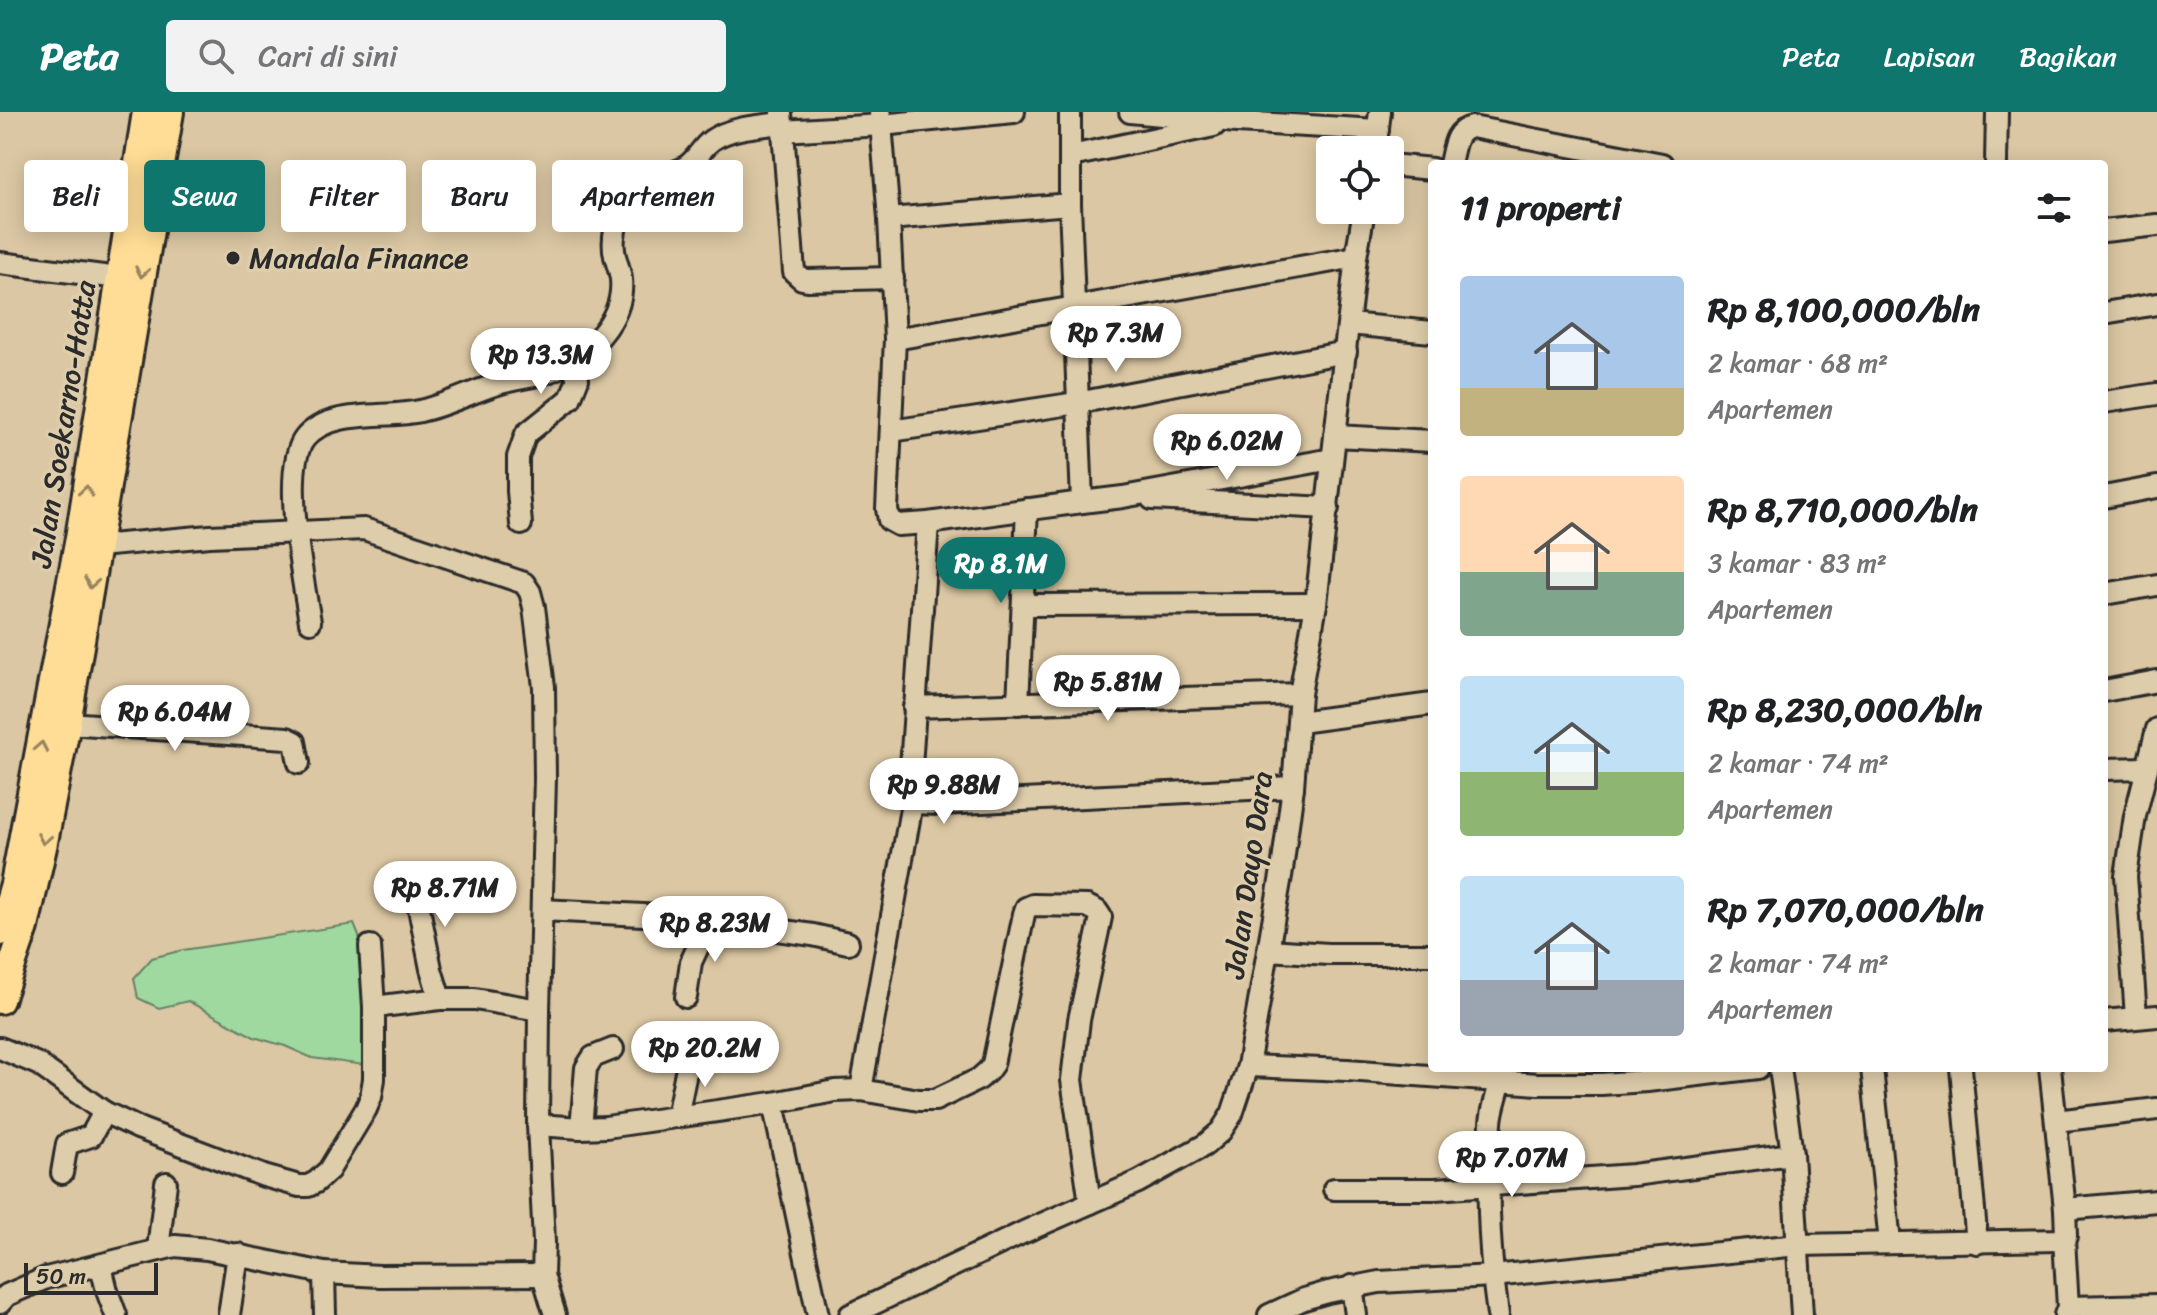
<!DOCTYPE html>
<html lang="id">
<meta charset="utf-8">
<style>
body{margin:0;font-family:Sriracha,sans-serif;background:#f2f2f2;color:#202124;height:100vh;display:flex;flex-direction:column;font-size:30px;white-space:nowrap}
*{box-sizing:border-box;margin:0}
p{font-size:26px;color:#757577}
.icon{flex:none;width:44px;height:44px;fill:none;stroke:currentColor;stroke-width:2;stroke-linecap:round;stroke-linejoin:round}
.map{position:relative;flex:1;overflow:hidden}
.drawer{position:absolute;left:1428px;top:48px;width:680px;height:912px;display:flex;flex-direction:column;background:#fff;border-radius:8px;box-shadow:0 4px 20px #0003}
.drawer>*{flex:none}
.banner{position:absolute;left:24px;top:48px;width:760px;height:72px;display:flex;gap:16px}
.controls{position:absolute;left:1316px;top:24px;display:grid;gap:16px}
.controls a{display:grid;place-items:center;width:88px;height:88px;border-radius:8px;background:#fff;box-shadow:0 4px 20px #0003;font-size:40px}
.scale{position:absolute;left:24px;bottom:20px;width:134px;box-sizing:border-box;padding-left:8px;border:4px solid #2b2b2b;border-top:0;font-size:22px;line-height:28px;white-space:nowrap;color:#2b2b2b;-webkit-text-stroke:6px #decdab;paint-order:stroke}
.price{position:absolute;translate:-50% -68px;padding:0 18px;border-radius:28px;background:#fff;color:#222;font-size:26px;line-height:52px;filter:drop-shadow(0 2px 4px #0008)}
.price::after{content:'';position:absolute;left:50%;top:48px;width:24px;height:18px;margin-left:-12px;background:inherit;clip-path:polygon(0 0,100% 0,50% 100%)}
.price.selected{background:#0f766e;color:#fff}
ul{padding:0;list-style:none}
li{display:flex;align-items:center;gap:24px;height:200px;padding:0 32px}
li span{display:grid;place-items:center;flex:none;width:224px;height:160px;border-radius:8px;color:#555}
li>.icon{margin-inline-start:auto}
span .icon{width:96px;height:96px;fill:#fffc;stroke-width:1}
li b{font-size:34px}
h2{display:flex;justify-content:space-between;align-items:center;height:96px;padding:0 32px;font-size:34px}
.tag{padding:0 28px;border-radius:8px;background:#fff;box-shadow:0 4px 20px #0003;font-size:28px;line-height:72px}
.tag.selected{background:#0f766e;color:#fff}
header{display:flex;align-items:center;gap:48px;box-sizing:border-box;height:112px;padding:0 40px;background:#0f766e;color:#fff}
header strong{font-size:38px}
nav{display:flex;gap:44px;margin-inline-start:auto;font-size:28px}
.search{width:560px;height:72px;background:#f2f2f2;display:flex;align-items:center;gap:20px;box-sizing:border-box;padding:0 28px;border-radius:8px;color:#757577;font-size:30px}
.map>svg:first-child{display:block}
.green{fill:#a0d99f;stroke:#668265;stroke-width:2}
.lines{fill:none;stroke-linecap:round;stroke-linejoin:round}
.minor-casing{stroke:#2b2b2b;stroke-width:26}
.major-casing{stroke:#2b2b2b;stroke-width:32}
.minor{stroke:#decdab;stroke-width:20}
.major{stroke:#ffdd96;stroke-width:26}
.oneway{stroke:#958460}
.poi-dot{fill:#2b2b2b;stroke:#decdab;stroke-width:3}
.labels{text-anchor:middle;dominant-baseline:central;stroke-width:7;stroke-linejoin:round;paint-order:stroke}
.poi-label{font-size:30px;fill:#2b2b2b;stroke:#decdab;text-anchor:start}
.street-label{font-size:30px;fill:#2b2b2b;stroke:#decdab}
</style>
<header>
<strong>Peta</strong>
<div class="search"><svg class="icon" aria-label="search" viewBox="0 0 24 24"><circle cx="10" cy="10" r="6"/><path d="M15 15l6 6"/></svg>Cari di sini</div>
<nav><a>Peta</a><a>Lapisan</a><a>Bagikan</a></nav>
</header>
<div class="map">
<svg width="2157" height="1203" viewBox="0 0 2157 1203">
<rect width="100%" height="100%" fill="#dbc7a3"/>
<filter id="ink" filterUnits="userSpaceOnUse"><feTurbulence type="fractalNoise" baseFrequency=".0125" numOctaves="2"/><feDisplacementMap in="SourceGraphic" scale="16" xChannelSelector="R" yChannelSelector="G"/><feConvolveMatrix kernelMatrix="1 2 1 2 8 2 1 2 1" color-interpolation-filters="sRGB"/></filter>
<g filter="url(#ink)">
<polygon class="green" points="354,812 380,876 364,953 312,946 285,934 254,925 188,889 159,896 138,886 134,866 152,846 183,838"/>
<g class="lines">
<g class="minor-casing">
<g id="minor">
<polyline points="880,0 889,107 895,227 887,397 889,408 898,413 928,411 1082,390"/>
<polyline points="1070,0 1070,92 1082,390 1123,385 1332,347"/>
<polyline points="1130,0 1237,10 1378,18"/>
<polyline points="781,2 783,19 881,13 1014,0"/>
<polyline points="783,19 794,160 802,167 808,168 893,166"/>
<polyline points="1375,38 1380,0"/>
<polyline points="1071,44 1214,14"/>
<polyline points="1996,51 1997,0"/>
<path d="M1450,52C1454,36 1454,18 1472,15L1662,52"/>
<polyline points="1390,53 1432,57"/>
<polyline points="889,107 1070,92"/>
<polyline points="2104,119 2157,113"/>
<polyline points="0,151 119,166"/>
<polyline points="2104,201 2157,192"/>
<polyline points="1349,212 1432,220"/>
<polyline points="895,227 1356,145"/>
<polyline points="2104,290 2157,282"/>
<polyline points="891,319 1077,291 1346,240"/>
<polyline points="1335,324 1432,329"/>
<polyline points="2104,385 2157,375"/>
<polyline points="1152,387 1328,396"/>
<polyline points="928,411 909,683 912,691 940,692 1293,675"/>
<polyline points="521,412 518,379 518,345 526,322 570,287 578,267 571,249"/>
<polyline points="98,434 210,424 364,417 524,471 530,480 534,495 544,575 545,666 539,898 538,1013 544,1130 543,1163 555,1203"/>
<polyline points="2104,482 2157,473"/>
<polyline points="1023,493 1316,492"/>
<path d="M310,510C304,472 280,356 305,326C330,296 386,307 420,299C448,293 473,279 501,271C518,266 537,265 553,258C588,243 625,208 621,167C620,159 617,152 615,144C611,127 616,106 626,92C640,70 666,66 687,54C697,47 702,35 712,28C731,15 760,14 782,11"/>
<polyline points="2104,579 2157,569"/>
<polyline points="1018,592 1027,397"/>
<polyline points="914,595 1300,582"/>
<polyline points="1299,610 1432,592"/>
<polyline points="67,611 287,626 295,630 299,651"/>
<polyline points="2104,657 2147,656"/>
<polyline points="417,786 431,857 440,887 475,887 539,898"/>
<polyline points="542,798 684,805 813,823 848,831"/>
<polyline points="370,834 374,895"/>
<polyline points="1269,838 1328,842 1432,842"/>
<polyline points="686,885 691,850 710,809"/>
<polyline points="2136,905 2126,764 2135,704 2157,617"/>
<polyline points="2104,909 2157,904"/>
<polyline points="0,936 38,952 104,1000 138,1016 264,1064 299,1074 308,1074 316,1070 329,1058 366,997 371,985 374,967 374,895 440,887"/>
<polyline points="1248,954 1347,958 1538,972 1601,972 1647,969 1758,956"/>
<polyline points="1780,956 1792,1042 1802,1203"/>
<polyline points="1872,956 1890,1131"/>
<polyline points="1961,956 1977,1131"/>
<polyline points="861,978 912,691"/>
<polyline points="677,1005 690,940"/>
<polyline points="2056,1009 2157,997"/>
<polyline points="538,1013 581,1016 606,1015 773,991"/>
<polyline points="581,1016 586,956 593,945 613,937"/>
<polyline points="62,1061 67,1032 91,1024 104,1000"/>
<polyline points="1334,1077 1435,1077 1633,1063 1792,1042"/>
<polyline points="2065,1097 2157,1089"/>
<polyline points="2064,1127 2068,1195 2065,1203"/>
<polyline points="158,1137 166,1071"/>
<polyline points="101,1154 107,1179 116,1203"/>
<polyline points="324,1161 325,1203"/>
<polyline points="1352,1174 1356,1203"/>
<polyline points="0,1191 7,1183 46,1166 175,1134 207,1137 324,1161 380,1164 543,1163"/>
<polyline points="2068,1195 2157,1193"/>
<polyline points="229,1203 238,1142"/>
<polyline points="818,1203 773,991 835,979 861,978 919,988 935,988 979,967 988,959 993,952 1024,802 1026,796 1033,793 1087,794 1097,799 1101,805 1079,908 1072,968 1090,1091"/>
<polyline points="850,1203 1024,1120 1138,1070 1205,1033 1221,1019 1232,1002 1248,954 1282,758 1293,675 1300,582 1316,492 1335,324 1356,145 1364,98"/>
<polyline points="1269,1203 1304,1187 1328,1180 1379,1170 1493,1164 1798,1133 2058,1128 2066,1124 2065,1097 2050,956"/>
<path d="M1498,1203C1489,1140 1486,1075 1491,1011C1492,993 1501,976 1502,957"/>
</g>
</g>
<g class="major-casing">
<g id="major">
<polyline points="0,820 14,772 79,426 146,0"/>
<polyline points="0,888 25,815 43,735 67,611 170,0"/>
</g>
</g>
<use href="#minor" class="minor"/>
<use href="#major" class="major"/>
</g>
<defs><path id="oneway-chevron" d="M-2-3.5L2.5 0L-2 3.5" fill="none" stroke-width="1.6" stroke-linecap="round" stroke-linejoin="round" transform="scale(2)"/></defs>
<g class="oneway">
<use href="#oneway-chevron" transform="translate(142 160) rotate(100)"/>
<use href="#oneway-chevron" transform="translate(86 379) rotate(-81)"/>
<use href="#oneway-chevron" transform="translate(91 471) rotate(101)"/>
<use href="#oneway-chevron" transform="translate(41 635) rotate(-79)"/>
<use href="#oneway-chevron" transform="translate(44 727) rotate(101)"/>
</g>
</g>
<circle class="poi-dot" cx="233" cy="146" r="8"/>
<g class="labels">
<g class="poi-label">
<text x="249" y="146">Mandala Finance</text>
</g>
<g class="street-label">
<text transform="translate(63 312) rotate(-81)">Jalan Soekarno-Hatta</text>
<text transform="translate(1248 763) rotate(-82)">Jalan Dayo Dara</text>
</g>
</g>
</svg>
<div class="controls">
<a><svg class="icon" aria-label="locate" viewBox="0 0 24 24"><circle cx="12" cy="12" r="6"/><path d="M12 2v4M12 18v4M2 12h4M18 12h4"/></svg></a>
</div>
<div class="scale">50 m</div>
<b class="price" style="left:1116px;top:262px">Rp 7.3M</b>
<b class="price" style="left:541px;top:284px">Rp 13.3M</b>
<b class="price" style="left:1227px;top:370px">Rp 6.02M</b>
<b class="price selected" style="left:1001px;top:493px">Rp 8.1M</b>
<b class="price" style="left:1108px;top:611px">Rp 5.81M</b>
<b class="price" style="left:175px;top:641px">Rp 6.04M</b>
<b class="price" style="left:944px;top:714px">Rp 9.88M</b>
<b class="price" style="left:445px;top:817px">Rp 8.71M</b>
<b class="price" style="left:715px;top:852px">Rp 8.23M</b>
<b class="price" style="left:705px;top:977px">Rp 20.2M</b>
<b class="price" style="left:1512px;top:1087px">Rp 7.07M</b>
<div class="banner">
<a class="tag">Beli</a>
<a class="tag selected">Sewa</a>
<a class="tag">Filter</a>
<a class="tag">Baru</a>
<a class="tag">Apartemen</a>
</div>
<section class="drawer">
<h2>11 properti<svg class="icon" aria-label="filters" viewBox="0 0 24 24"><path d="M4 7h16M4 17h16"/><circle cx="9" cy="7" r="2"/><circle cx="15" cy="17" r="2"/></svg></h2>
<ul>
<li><span style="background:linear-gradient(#a9c7e8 70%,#c2b280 0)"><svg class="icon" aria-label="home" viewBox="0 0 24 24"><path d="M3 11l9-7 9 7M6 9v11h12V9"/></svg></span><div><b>Rp 8,100,000/bln</b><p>2 kamar · 68 m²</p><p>Apartemen</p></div></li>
<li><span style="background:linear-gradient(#ffd9b3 60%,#7fa58c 0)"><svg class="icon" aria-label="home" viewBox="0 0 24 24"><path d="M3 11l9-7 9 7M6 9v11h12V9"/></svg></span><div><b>Rp 8,710,000/bln</b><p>3 kamar · 83 m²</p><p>Apartemen</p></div></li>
<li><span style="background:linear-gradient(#bfe0f5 60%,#8fb573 0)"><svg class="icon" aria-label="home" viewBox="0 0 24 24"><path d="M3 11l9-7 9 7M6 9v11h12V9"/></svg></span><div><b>Rp 8,230,000/bln</b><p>2 kamar · 74 m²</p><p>Apartemen</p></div></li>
<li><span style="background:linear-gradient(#bfe0f5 65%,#9aa5b1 0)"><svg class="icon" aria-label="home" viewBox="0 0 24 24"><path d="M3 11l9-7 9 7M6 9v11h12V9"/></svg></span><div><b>Rp 7,070,000/bln</b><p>2 kamar · 74 m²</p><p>Apartemen</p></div></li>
</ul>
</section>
</div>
